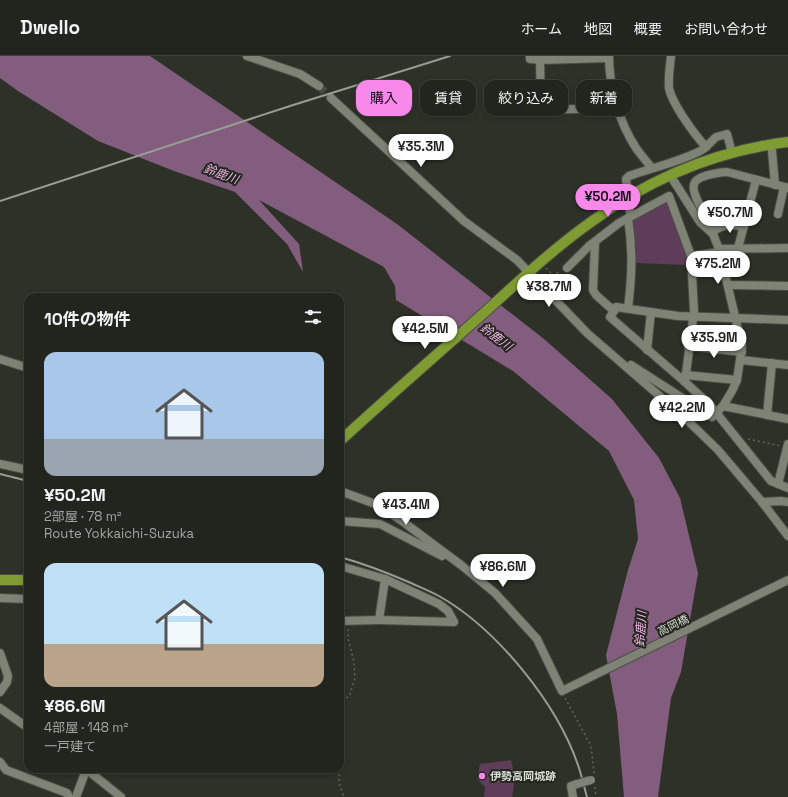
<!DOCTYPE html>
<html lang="ja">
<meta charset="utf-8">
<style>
body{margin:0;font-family:"Space Grotesk","Noto Sans JP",sans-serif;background:#2e312a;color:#f1f3f6;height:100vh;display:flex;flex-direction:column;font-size:15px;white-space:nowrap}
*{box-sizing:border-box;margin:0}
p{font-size:13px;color:#a2a5a4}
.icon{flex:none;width:22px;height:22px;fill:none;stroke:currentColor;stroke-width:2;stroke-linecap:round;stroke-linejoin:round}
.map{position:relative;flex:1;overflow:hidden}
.sheet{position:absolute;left:24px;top:237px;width:320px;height:480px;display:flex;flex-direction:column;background:#22251d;border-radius:12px;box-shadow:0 2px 6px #0003,0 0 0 1px #3f423b}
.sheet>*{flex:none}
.hud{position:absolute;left:356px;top:24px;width:372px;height:36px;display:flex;gap:8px}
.price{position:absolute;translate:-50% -34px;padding:0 9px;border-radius:14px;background:#fff;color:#222;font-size:13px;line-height:26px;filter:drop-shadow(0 1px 2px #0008)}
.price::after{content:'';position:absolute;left:50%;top:24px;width:12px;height:9px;margin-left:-6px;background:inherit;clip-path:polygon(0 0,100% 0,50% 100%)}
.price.active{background:#f888ea;color:#111}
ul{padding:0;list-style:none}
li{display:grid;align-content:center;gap:8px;height:212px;padding:0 20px}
li span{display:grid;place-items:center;height:124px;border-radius:12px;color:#555}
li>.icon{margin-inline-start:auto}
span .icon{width:72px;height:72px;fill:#fffc;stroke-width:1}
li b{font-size:17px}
h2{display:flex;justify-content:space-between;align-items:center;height:48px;padding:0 20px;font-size:17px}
.tag{padding:0 14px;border-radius:12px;background:#22251d;box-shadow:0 2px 6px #0003,0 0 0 1px #3f423b;font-size:14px;line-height:36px}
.tag.active{background:#f888ea;color:#111}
header{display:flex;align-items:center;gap:24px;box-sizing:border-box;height:56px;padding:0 20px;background:#22251d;border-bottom:1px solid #3f423b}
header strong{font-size:19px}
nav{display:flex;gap:22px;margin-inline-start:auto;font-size:14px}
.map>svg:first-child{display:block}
.green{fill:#603c5b}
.water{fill:#835d7e}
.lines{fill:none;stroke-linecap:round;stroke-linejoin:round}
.minor-tunnel{stroke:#474b42;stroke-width:8;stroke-dasharray:8 4;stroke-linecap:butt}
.minor-casing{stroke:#494c43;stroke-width:10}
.major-casing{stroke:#494c43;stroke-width:12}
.path{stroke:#63665d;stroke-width:1.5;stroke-dasharray:2 3;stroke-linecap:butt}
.minor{stroke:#7e8376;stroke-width:8}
.major{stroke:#7f9c32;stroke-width:10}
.rail{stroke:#999c94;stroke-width:2}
.minor-bridge-casing{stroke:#494c43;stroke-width:10;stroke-linecap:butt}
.minor-bridge{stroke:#7e8376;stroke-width:8}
.poi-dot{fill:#f888ea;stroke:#23271d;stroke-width:1.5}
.labels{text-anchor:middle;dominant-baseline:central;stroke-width:4;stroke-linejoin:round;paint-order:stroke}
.street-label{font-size:11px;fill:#dcdfd8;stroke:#23271d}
.poi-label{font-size:11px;font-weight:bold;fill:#dcdfd8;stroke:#23271d;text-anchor:start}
.water-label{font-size:12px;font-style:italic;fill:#f2b4e9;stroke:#23271d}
</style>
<header>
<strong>Dwello</strong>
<nav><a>ホーム</a><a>地図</a><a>概要</a><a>お問い合わせ</a></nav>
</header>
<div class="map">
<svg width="788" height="741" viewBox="0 0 788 741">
<rect width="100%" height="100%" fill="#2d3127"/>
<g class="green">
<polygon points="664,145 669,147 688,201 688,209 635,207 636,196 631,164"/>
<polygon points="511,704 515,722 512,741 484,741 485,731 477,723 480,708"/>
</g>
<polygon class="water" points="0,0 150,0 397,168 544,283 612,343 659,402 680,442 698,517 681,616 671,642 658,741 624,741 617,658 606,599 628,514 638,483 634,444 609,395 513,315 396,244 395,230 384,211 259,144 299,188 303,216 287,188 235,136 174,115 98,85 18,35 0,22"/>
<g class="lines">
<polyline class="minor-tunnel" points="319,30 331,42"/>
<g class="minor-casing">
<g id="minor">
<polyline points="247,0 300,18 319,30"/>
<polyline points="530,0 530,3 540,4 541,51 545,54 609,52 617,50"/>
<path d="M609,0C609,31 619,66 636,92C641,99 646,105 652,112"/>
<path d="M671,0C670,10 668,22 669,32C672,48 695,79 706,91L716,81L727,78L732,97"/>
<polyline points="540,4 609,2"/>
<polyline points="331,42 464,165 517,204 587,277 685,362 718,394 762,446 788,480"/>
<polyline points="772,95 775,129"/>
<path d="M627,130L626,123L629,120C645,114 696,101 706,91"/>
<polyline points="629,151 631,160"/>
<polyline points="778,158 784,131"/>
<path d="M628,162C633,194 632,220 628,252"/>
<path d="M715,174C709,164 688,136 695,126C697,123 702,121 705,120C713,118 719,116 727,116L788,132"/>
<path d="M713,177L715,174C725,168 733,168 744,171"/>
<polyline points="595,186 593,234 596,239 614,255 616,251 678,260 788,264"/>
<polyline points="738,192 756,124"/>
<polyline points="719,193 788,192"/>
<polyline points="691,200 720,196"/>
<polyline points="567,212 589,190 619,167 669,140 691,200 694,255 685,326"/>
<polyline points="728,229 788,230"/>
<polyline points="614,255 610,261 685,326 710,349 771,425 788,432"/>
<polyline points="688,290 742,296"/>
<polyline points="647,294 651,256"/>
<polyline points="0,303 28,312"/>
<polyline points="741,304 788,309"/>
<polyline points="631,309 712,361 723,350 732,335 737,324 742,290 719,193 713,178 700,166 670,119"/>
<polyline points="685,319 737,324"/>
<polyline points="723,350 788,363"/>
<polyline points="767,359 772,307"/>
<polyline points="0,408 28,414"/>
<polyline points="778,428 788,388"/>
<polyline points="340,435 378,449 402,465 461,509 495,537 537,583 562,635 788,524"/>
<polyline points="762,446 781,445 788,446"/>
<polyline points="340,465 380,468 442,500"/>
<polyline points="340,510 385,523 439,548 448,555 454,566 379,564 385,523"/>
<polyline points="0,542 28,543"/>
<polyline points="340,565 379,564"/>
<polyline points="0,597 8,620 7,626 0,636"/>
<polyline points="0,652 28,672"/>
<polyline points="0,706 6,714 67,737 69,741"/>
<polyline points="86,713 121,741"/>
<polyline points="76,741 86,714"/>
<polyline points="573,741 571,730 577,728"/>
</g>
</g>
<g class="major-casing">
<g id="major">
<path d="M340,385C388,341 436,299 485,256C519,225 553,193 591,166C649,123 716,95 788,86"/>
<polyline points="0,524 28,524"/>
</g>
</g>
<g class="path">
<polyline points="546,212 554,220 560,214"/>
<polyline points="748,383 781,390"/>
<polyline points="565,642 590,688 592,698 594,717"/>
<polyline points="340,650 350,638 355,622 354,606 348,582 348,571"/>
<polyline points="339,713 339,727 344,741"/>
<polyline points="595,731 596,741"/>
</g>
<use href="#minor" class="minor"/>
<use href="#major" class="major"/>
<g class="rail">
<polyline points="0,145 290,50 450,0"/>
<polyline points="0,418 28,425"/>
<path d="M340,501C365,508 388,517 411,527C420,531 430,535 439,540C497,573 558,648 579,712C582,721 584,731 587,741"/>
</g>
<g class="minor-bridge-casing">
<polyline id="minor-bridge" points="577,728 591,724"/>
</g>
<use href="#minor-bridge" class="minor-bridge"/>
</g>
<circle class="poi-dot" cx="482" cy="720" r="4"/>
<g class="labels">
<g class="street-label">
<text transform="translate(673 569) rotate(-26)">高岡橋</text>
</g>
<g class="poi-label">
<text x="490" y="720">伊勢高岡城跡</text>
</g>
<g class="water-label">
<text transform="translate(221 118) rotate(20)">鈴鹿川</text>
<text transform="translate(496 281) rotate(37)">鈴鹿川</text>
<text transform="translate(641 573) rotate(-86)">鈴鹿川</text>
</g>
</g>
</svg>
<b class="price" style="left:421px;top:112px">¥35.3M</b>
<b class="price active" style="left:608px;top:162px">¥50.2M</b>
<b class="price" style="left:730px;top:178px">¥50.7M</b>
<b class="price" style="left:718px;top:229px">¥75.2M</b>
<b class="price" style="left:549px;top:252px">¥38.7M</b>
<b class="price" style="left:425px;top:294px">¥42.5M</b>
<b class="price" style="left:714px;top:303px">¥35.9M</b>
<b class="price" style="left:682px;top:373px">¥42.2M</b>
<b class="price" style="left:406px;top:470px">¥43.4M</b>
<b class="price" style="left:503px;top:532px">¥86.6M</b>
<div class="hud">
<a class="tag active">購入</a>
<a class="tag">賃貸</a>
<a class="tag">絞り込み</a>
<a class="tag">新着</a>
</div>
<section class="sheet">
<h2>10件の物件<svg class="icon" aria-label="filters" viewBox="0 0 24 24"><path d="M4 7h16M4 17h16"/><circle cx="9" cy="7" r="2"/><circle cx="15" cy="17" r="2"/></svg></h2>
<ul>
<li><span style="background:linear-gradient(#a9c7e8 70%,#9aa5b1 0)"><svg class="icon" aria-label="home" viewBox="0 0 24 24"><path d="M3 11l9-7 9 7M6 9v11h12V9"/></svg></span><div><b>¥50.2M</b><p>2部屋 · 78 m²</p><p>Route Yokkaichi-Suzuka</p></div></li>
<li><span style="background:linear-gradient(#bfe0f5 65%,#b9a48a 0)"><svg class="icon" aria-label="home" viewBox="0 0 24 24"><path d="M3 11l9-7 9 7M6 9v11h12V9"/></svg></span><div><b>¥86.6M</b><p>4部屋 · 148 m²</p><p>一戸建て</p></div></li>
</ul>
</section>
</div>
